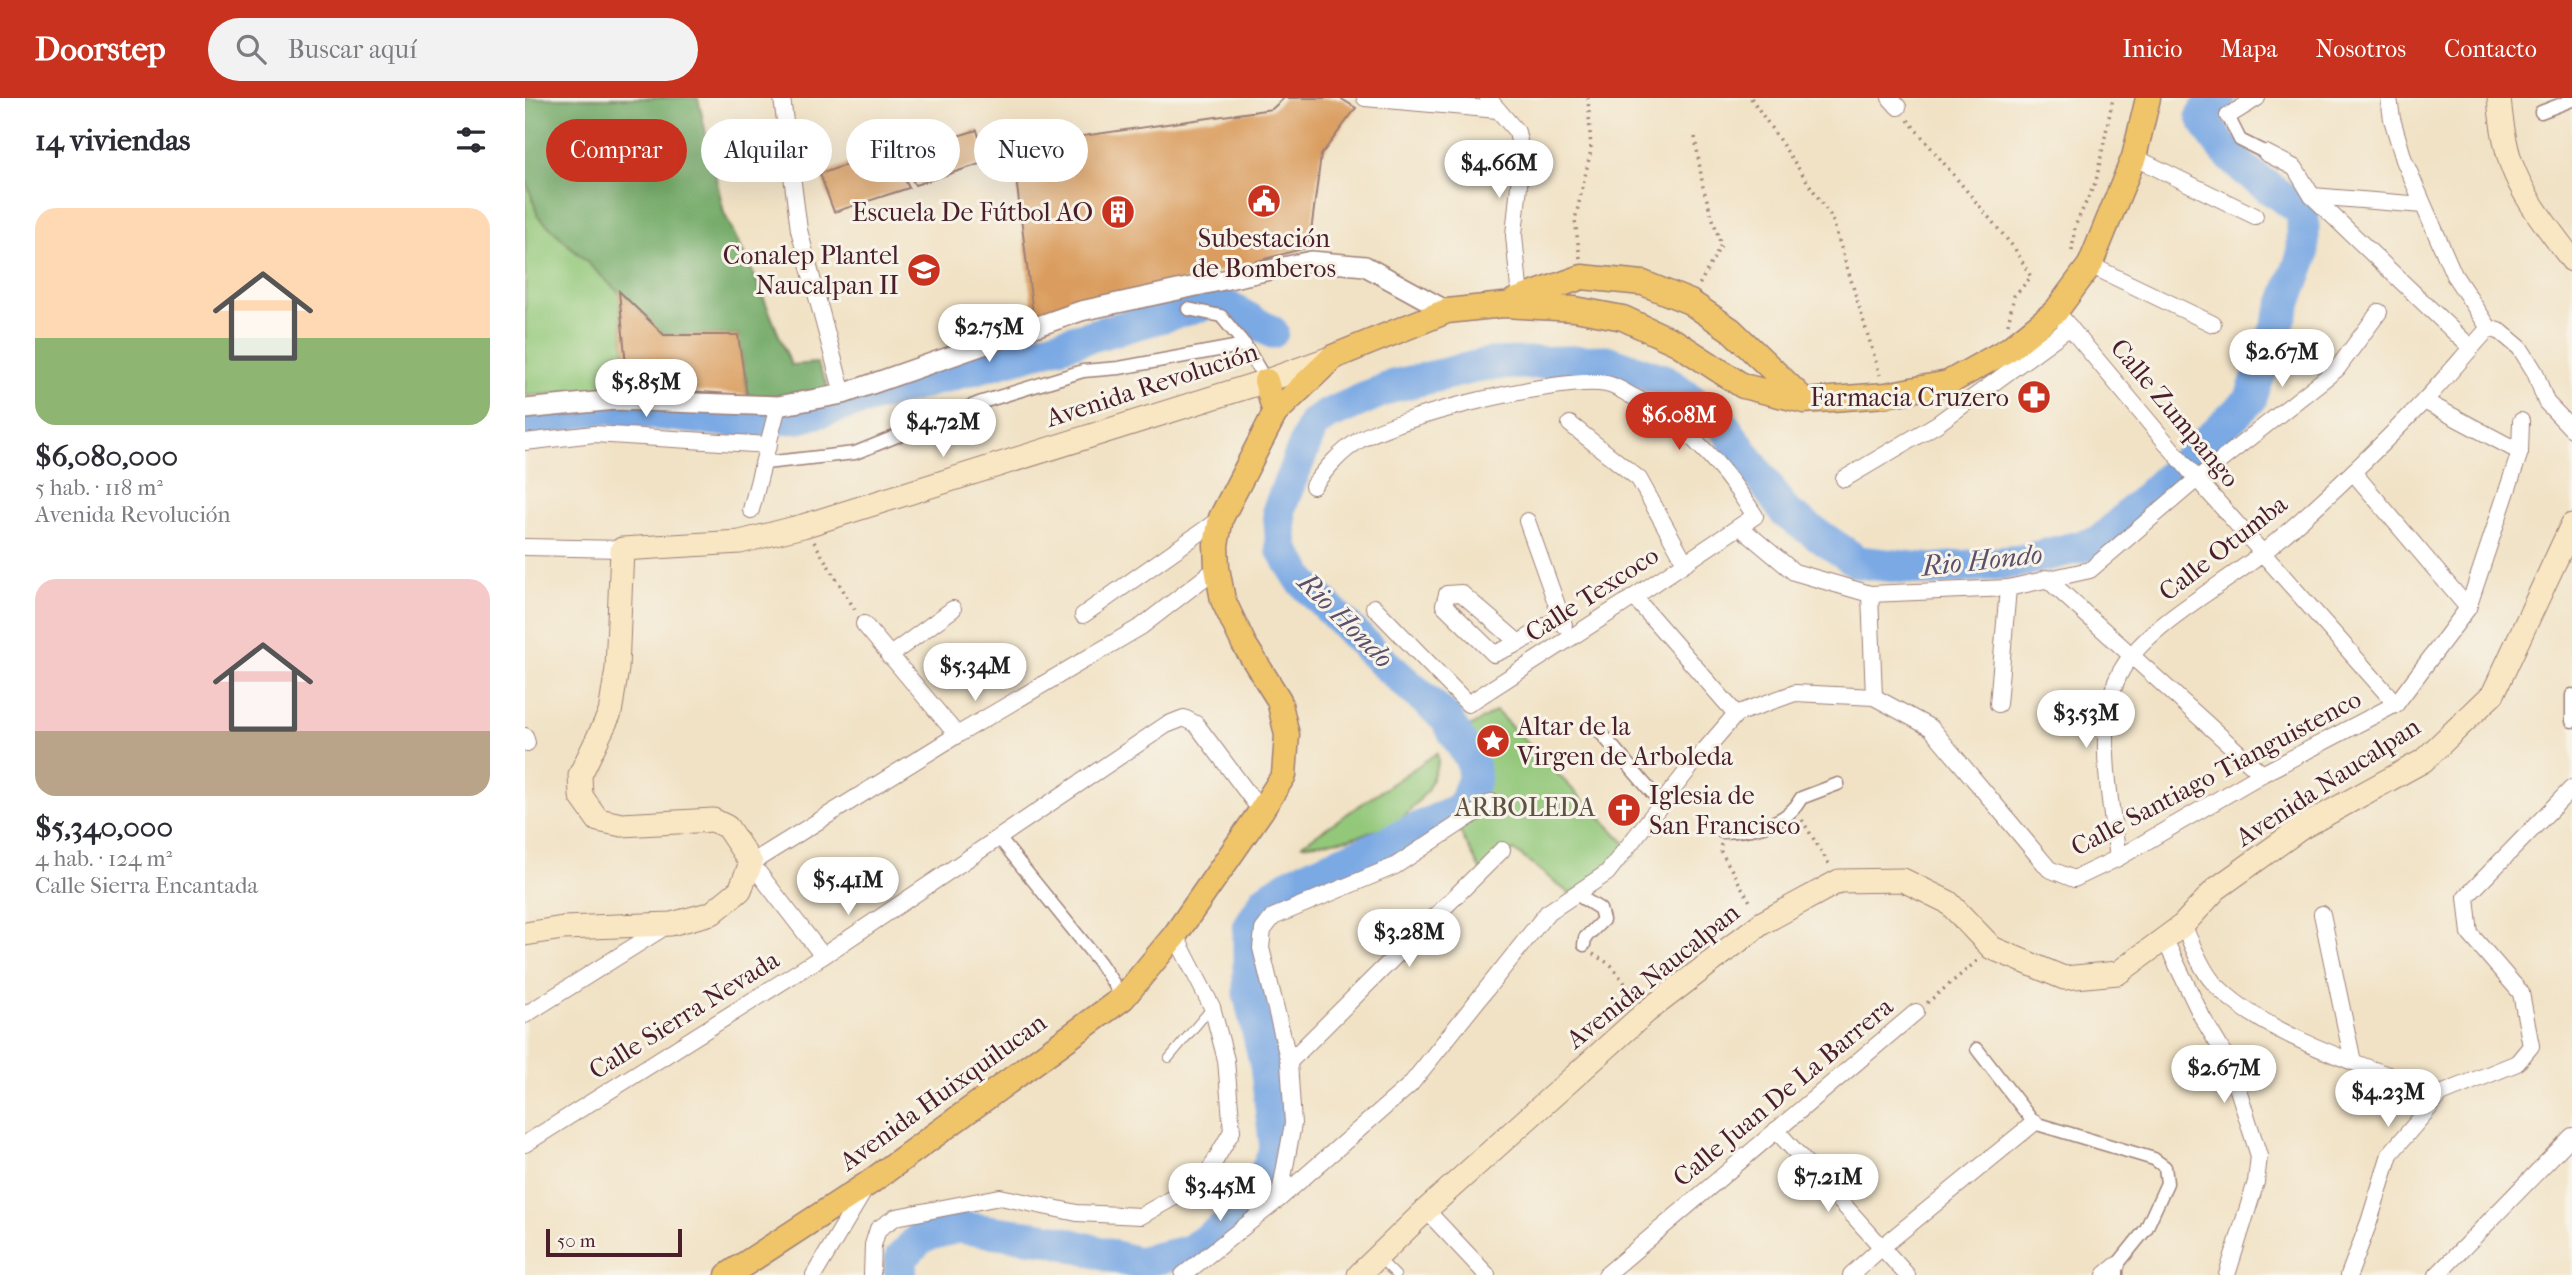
<!DOCTYPE html>
<html lang="es">
<meta charset="utf-8">
<style>
body{margin:0;font-family:"IM FELL French Canon",serif;background:#f2f2f3;color:#2b2b33;height:100vh;display:flex;flex-direction:column;font-size:26px;white-space:nowrap}
*{box-sizing:border-box;margin:0}
p{font-size:23px;color:#7c7c81}
.icon{flex:none;width:38px;height:38px;fill:none;stroke:currentColor;stroke-width:2;stroke-linecap:round;stroke-linejoin:round}
.map{position:relative;flex:1;overflow:hidden}
.side{display:flex;flex-direction:column;background:#fff;width:525px}
.side>*{flex:none}
.hud{position:absolute;left:21px;top:21px;width:665px;height:63px;display:flex;gap:14px}
.scale{position:absolute;left:21px;bottom:18px;width:136px;box-sizing:border-box;padding-left:7px;border:4px solid #4a1f2b;border-top:0;font-size:19px;line-height:24px;white-space:nowrap;color:#4a1f2b;-webkit-text-stroke:5px #f7f3e8;paint-order:stroke}
.price{position:absolute;translate:-50% -60px;padding:0 16px;border-radius:24px;background:#fff;color:#222;font-size:23px;line-height:46px;filter:drop-shadow(0 2px 4px #0008)}
.price::after{content:'';position:absolute;left:50%;top:42px;width:21px;height:16px;margin-left:-10px;background:inherit;clip-path:polygon(0 0,100% 0,50% 100%)}
.price.current{background:#c8321e;color:#fff}
ul{padding:0;list-style:none}
li{display:grid;align-content:center;gap:14px;height:371px;padding:0 35px}
li span{display:grid;place-items:center;height:217px;border-radius:21px;color:#555}
li>.icon{margin-inline-start:auto}
span .icon{width:126px;height:126px;fill:#fffc;stroke-width:1}
li b{font-size:30px}
h2{display:flex;justify-content:space-between;align-items:center;height:84px;padding:0 35px;font-size:30px}
.tag{padding:0 24px;border-radius:32px;background:#fff;box-shadow:0 7px 28px #0002;font-size:24px;line-height:63px}
.tag.current{background:#c8321e;color:#fff}
header{display:flex;align-items:center;gap:42px;box-sizing:border-box;height:98px;padding:0 35px;background:#c8321e;color:#fff}
header strong{font-size:33px}
nav{display:flex;gap:38px;margin-inline-start:auto;font-size:24px}
.search{width:490px;height:63px;background:#f2f2f3;display:flex;align-items:center;gap:18px;box-sizing:border-box;padding:0 24px;border-radius:38px;color:#7c7c81;font-size:26px}
main{display:flex;flex:1;min-height:0}
.map>svg:first-child{display:block}
.green{fill:#93c87a;stroke:#6e7452;stroke-width:2}
.forest{fill:#76ac6a;stroke:#60664a;stroke-width:2}
.lines{fill:none;stroke-linecap:round;stroke-linejoin:round}
.river{stroke:#7aa9e4;stroke-width:33}
.building{fill:#da9d5e}
.service-casing{stroke:#9e8078;stroke-width:10}
.pedestrian-casing{stroke:#9e8078;stroke-width:15}
.minor-casing{stroke:#9e8078;stroke-width:18}
.tertiary-casing{stroke:#9e8078;stroke-width:22}
.secondary-casing{stroke:#9e8078;stroke-width:25}
.primary-casing{stroke:#9e8078;stroke-width:27}
.path{stroke:#9e8078;stroke-width:3.5;stroke-dasharray:2 5;stroke-linecap:butt}
.service{stroke:#fff;stroke-width:8}
.pedestrian{stroke:#fff;stroke-width:12}
.minor{stroke:#fff;stroke-width:16}
.tertiary{stroke:#fff;stroke-width:19}
.secondary{stroke:#f9e7c3;stroke-width:23}
.primary{stroke:#f0c469;stroke-width:24}
.labels{text-anchor:middle;dominant-baseline:central;stroke-width:6;stroke-linejoin:round;paint-order:stroke}
.poi-label{font-size:26px;fill:#4a1f2b;stroke:#f7f3e8;text-anchor:end}
.street-label{font-size:26px;fill:#4a1f2b;stroke:#f7f3e8}
.park-label{font-size:26px;fill:#605243;stroke:#f7f3e8}
.water-label{font-size:28px;font-style:italic;fill:#5b4f6c;stroke:#f7f3e8}
</style>
<header>
<strong>Doorstep</strong>
<div class="search"><svg class="icon" aria-label="search" viewBox="0 0 24 24"><circle cx="10" cy="10" r="6"/><path d="M15 15l6 6"/></svg>Buscar aquí</div>
<nav><a>Inicio</a><a>Mapa</a><a>Nosotros</a><a>Contacto</a></nav>
</header>
<main>
<section class="side">
<h2>14 viviendas<svg class="icon" aria-label="filters" viewBox="0 0 24 24"><path d="M4 7h16M4 17h16"/><circle cx="9" cy="7" r="2"/><circle cx="15" cy="17" r="2"/></svg></h2>
<ul>
<li><span style="background:linear-gradient(#ffd9b3 60%,#8fb573 0)"><svg class="icon" aria-label="home" viewBox="0 0 24 24"><path d="M3 11l9-7 9 7M6 9v11h12V9"/></svg></span><div><b>$6,080,000</b><p>5 hab. · 118 m²</p><p>Avenida Revolución</p></div></li>
<li><span style="background:linear-gradient(#f6c9c9 70%,#b9a48a 0)"><svg class="icon" aria-label="home" viewBox="0 0 24 24"><path d="M3 11l9-7 9 7M6 9v11h12V9"/></svg></span><div><b>$5,340,000</b><p>4 hab. · 124 m²</p><p>Calle Sierra Encantada</p></div></li>
</ul>
</section>
<div class="map">
<svg width="2047" height="1177" viewBox="0 0 2047 1177">
<rect width="100%" height="100%" fill="#f7f3e8"/>
<filter id="ink" filterUnits="userSpaceOnUse"><feTurbulence type="fractalNoise" baseFrequency=".0143" numOctaves="2"/><feDisplacementMap in="SourceGraphic" scale="14" xChannelSelector="R" yChannelSelector="G"/><feConvolveMatrix kernelMatrix="1 2 1 2 8 2 1 2 1" color-interpolation-filters="sRGB"/></filter>
<filter id="wash" filterUnits="userSpaceOnUse"><feTurbulence type="fractalNoise" baseFrequency=".00686" numOctaves="4" result="noise"/><feDisplacementMap in="SourceGraphic" scale="28" xChannelSelector="R" yChannelSelector="G"/><feGaussianBlur stdDeviation="1.57" result="paint"/><feColorMatrix in="noise" values="0 0 0 0 0 0 0 0 0 0 0 0 0 0 0 0 0 1.4 0 .05"/><feComposite in="paint" operator="in"/></filter>
<g filter="url(#wash)">
<rect width="100%" height="100%" fill="#f1e2c5"/>
<g class="green">
<polygon points="0,78 13,118 94,193 103,289 0,298"/>
<polygon points="971,613 1111,756 1078,781 1045,796 989,752 956,773 933,730 952,719 958,691 956,658 938,633"/>
<polygon points="912,655 913,665 902,693 874,725 823,741 776,747"/>
</g>
<polygon class="forest" points="0,0 173,0 199,115 231,181 266,267 292,265 304,291 249,298 222,297 213,237 139,237 13,118 0,78"/>
<g class="lines">
<g class="river">
<polyline points="0,324 77,310 217,324 274,319 692,203 747,234"/>
<path d="M375,1177L376,1160L397,1138L432,1129L525,1141L612,1165L665,1153L724,1112L751,1051L741,968L724,895V829L741,801L770,783L855,748L937,710L949,681L947,663L920,619L854,561L777,483L757,451L754,411L788,326L800,318L868,288L963,266L1081,263L1141,283L1197,325L1261,415L1333,464L1407,472L1495,463L1575,444L1725,302L1778,157V113C1738,86 1698,62 1677,17L1694,0"/>
</g>
</g>
<g id="blocks">
<g class="building">
<polygon points="759,0 815,0 831,10 796,57 784,149 509,224 487,48 747,11"/>
<polygon points="452,32 461,64 390,87 373,56"/>
<polygon points="365,51 384,90 309,114 295,76"/>
<polygon points="94,193 139,237 213,237 222,297 103,289"/>
</g>
</g>
</g>
<g filter="url(#ink)">
<use href="#blocks" fill-opacity="0" stroke="#9e8078" stroke-width="2"/>
<g class="lines">
<g class="service-casing">
<g id="service">
<polyline points="644,960 687,909"/>
<polyline points="854,1160 871,1177"/>
</g>
</g>
<g class="pedestrian-casing">
<g id="pedestrian">
<polyline points="2016,14 2047,2"/>
<polyline points="1703,18 1715,42 1741,55"/>
<polyline points="663,211 696,218 720,247 741,283"/>
<polyline points="240,365 330,355 454,305 558,273 594,270 720,247"/>
<polyline points="2047,597 2047,623"/>
<polyline points="1076,635 1136,705"/>
<path d="M1197,734C1224,733 1263,727 1276,700L1313,686"/>
<polyline points="474,740 575,865 598,900"/>
<polyline points="1051,796 1075,811 1078,822 1060,840 1059,847"/>
<polyline points="1452,951 1509,1025 1629,1061 1640,1069 1642,1085 1621,1131 1592,1167 1592,1177"/>
</g>
</g>
<g class="minor-casing">
<g id="minor">
<polyline points="257,0 274,132 318,296"/>
<polyline points="840,0 973,12"/>
<polyline points="963,0 992,34 997,57 989,137 995,201"/>
<polyline points="1365,0 1373,9"/>
<polyline points="1864,0 1867,21 1879,62 1929,177 1964,230 1976,234 1995,250 2010,274 2021,304 2047,331"/>
<polyline points="1703,18 1732,0"/>
<polyline points="1741,55 1770,70 1787,98 1946,250"/>
<polyline points="1609,59 1730,118"/>
<polyline points="1787,98 1898,107"/>
<polyline points="1565,167 1688,226"/>
<polyline points="1531,213 1665,373 1871,606"/>
<polyline points="1899,303 1995,354"/>
<polyline points="1045,326 1114,381 1160,464"/>
<polyline points="0,344 69,336 244,347"/>
<polyline points="1828,374 1943,510"/>
<polyline points="1319,381 1412,326 1545,229"/>
<path d="M788,388C802,370 814,355 833,343C870,319 1040,277 1081,286C1089,287 1098,293 1105,297C1159,322 1199,369 1230,418L1109,499L943,606L849,509"/>
<polyline points="226,412 253,308"/>
<polyline points="1002,423 1039,527"/>
<polyline points="1217,427 1221,434 1269,474 1345,496 1483,490 1565,472 1672,381 1812,271 1854,214"/>
<polyline points="0,449 97,451"/>
<polyline points="1521,480 1737,676"/>
<polyline points="1345,496 1349,599"/>
<polyline points="1109,499 1211,616"/>
<polyline points="558,517 696,420"/>
<polyline points="339,526 432,637"/>
<polyline points="994,545 936,495 922,496 919,507 969,556 994,545 1035,519"/>
<polyline points="364,558 428,511"/>
<polyline points="1473,606 1483,490"/>
<polyline points="0,638 2,645"/>
<path d="M1593,760C1586,706 1569,628 1594,577C1617,529 1698,488 1739,454C1794,408 1847,357 1897,305C1920,281 1941,255 1964,230"/>
<polyline points="1797,816 1828,964"/>
<path d="M1658,827C1666,844 1676,871 1688,884C1737,938 1848,971 1916,996"/>
<polyline points="1640,842 1677,919 1705,966 1734,1058 1731,1084 1702,1177"/>
<polyline points="298,858 226,765 432,637 617,528 692,470"/>
<polyline points="0,917 143,827"/>
<polyline points="764,964 977,752"/>
<polyline points="1251,1032 1382,1177"/>
<polyline points="0,1046 298,858 641,627 659,620 671,626 736,713"/>
<polyline points="754,1101 768,1026 764,964 736,850 738,832 748,819 870,768 967,704"/>
<polyline points="901,1112 962,1177"/>
<polyline points="289,1177 339,1093"/>
<polyline points="347,1177 348,1147 353,1131 371,1119 475,1099 552,1115 616,1118 679,1082 707,1033 701,962 687,909 650,837"/>
<polyline points="658,1177 754,1101 885,987 1022,815 1082,775 1167,667 1211,616 1270,595 1349,599 1406,630 1524,771 1549,781 1593,760 1737,676 1871,606 1943,510 1995,354 1996,323"/>
<polyline points="1081,1177 1391,914"/>
<polyline points="1326,1177 1357,1149 1509,1025"/>
<polyline points="1580,1177 1592,1167"/>
<polyline points="1824,1177 1844,1124 1865,1056 1916,996 1992,965 2006,948 1996,895 1945,836 1941,799 2047,690"/>
<polyline points="1912,1177 2047,1038"/>
</g>
</g>
<g class="tertiary-casing">
<polyline id="tertiary" points="0,311 90,302 253,308 318,296 556,213 786,163 840,168 922,213"/>
</g>
<g class="secondary-casing">
<g id="secondary">
<path d="M1974,0C1976,22 1979,44 1986,65C1998,100 2025,132 2047,162"/>
<polyline points="0,836 38,830 146,826 187,815 215,792 226,765 202,729 188,722 97,727 73,722 56,698 55,677 85,615 92,571 97,451 215,444 278,428 741,283 808,259"/>
<polyline points="834,1177 901,1112 1121,914 1237,825 1314,783 1378,782 1423,804 1467,850 1539,880 1593,875 1658,827 1691,791 1776,730 1898,663 1968,596 2047,427"/>
</g>
</g>
<g class="primary-casing">
<g id="primary">
<polyline points="989,203 1057,179 1118,185 1165,204 1206,232 1279,302"/>
<polyline points="741,283 750,315"/>
<polyline points="203,1177 344,1085 598,900 650,837 736,713 759,677 762,637 754,602 719,546 698,502 692,470 691,447 696,420 750,315 808,259 922,213 978,207 1050,211 1098,220 1152,245 1218,288 1279,303 1361,297 1423,285 1484,251 1531,213 1565,167 1609,59 1623,0"/>
</g>
</g>
<g class="path">
<polyline points="1226,0 1307,120 1355,277"/>
<polyline points="1383,22 1490,151 1506,179 1489,198 1483,226"/>
<polyline points="1170,39 1178,89 1196,147 1174,187"/>
<polyline points="1547,153 1550,128 1571,83 1588,0"/>
<polyline points="1055,160 1050,122 1066,52 1063,0"/>
<polyline points="289,444 330,512"/>
<polyline points="1277,722 1304,766"/>
<polyline points="1196,746 1195,752 1227,807"/>
<polyline points="1068,856 1086,867 1111,900"/>
<polyline points="1402,905 1452,863"/>
</g>
<use href="#service" class="service"/>
<use href="#pedestrian" class="pedestrian"/>
<use href="#minor" class="minor"/>
<use href="#tertiary" class="tertiary"/>
<use href="#secondary" class="secondary"/>
<use href="#primary" class="primary"/>
</g>
</g>
<defs>
<g id="civic-disc" transform="scale(1.75)"><circle r="9.5" fill="#c8321e" stroke="#f7f3e8"/><path d="M-.6-6.5H3V-4.5H.6V-3L4-1V1h2V6H-6V1h2V-1L-.6-3ZM-1.2 2.5V6h2.4V2.5Z" fill="#fff"/></g>
<g id="building-disc" transform="scale(1.75)"><circle r="9.5" fill="#c8321e" stroke="#f7f3e8"/><path d="M-4-6H4V6H1V3H-1V6H-4ZM-2.5-4.3h1.7v1.8h-1.7ZM.8-4.3h1.7v1.8H.8ZM-2.5-1h1.7V.8h-1.7ZM.8-1h1.7V.8H.8Z" fill="#fff"/></g>
<g id="school-disc" transform="scale(1.75)"><circle r="9.5" fill="#c8321e" stroke="#f7f3e8"/><path d="M0-5L7-2L0 1L-7-2ZM-4 1L0 2.5L4 1V4Q0 6-4 4Z" fill="#fff"/></g>
<g id="pharmacy-disc" transform="scale(1.75)"><circle r="9.5" fill="#c8321e" stroke="#f7f3e8"/><path d="M-2-6h4v4h4v4h-4v4h-4v-4h-4v-4h4Z" fill="#fff"/></g>
<g id="sight-disc" transform="scale(1.75)"><circle r="9.5" fill="#c8321e" stroke="#f7f3e8"/><path d="M0-6L1.8-2.2L6-1.7L2.9 1.2L3.7 5.4L0 3.3L-3.7 5.4L-2.9 1.2L-6-1.7L-1.8-2.2Z" fill="#fff"/></g>
<g id="church-disc" transform="scale(1.75)"><circle r="9.5" fill="#c8321e" stroke="#f7f3e8"/><path d="M-1.2-6h2.4v3.5h3.3v2.4h-3.3V6h-2.4V-.1h-3.3v-2.4h3.3Z" fill="#fff"/></g>
</defs>
<g fill-rule="evenodd">
<use href="#civic-disc" x="739" y="103"/>
<use href="#building-disc" x="593" y="114"/>
<use href="#school-disc" x="399" y="172"/>
<use href="#pharmacy-disc" x="1509" y="299"/>
<use href="#sight-disc" x="968" y="643"/>
<use href="#church-disc" x="1099" y="712"/>
</g>
<g class="labels">
<g class="poi-label">
<text x="568" y="114">Escuela De Fútbol AO</text>
<text x="739" y="140" text-anchor="middle">Subestación<tspan x="739" dy="30">de Bomberos</tspan></text>
<text x="374" y="157">Conalep Plantel<tspan x="374" dy="30">Naucalpan II</tspan></text>
<text x="1484" y="299">Farmacia Cruzero</text>
<text x="992" y="628" text-anchor="start">Altar de la<tspan x="992" dy="30">Virgen de Arboleda</tspan></text>
<text x="1124" y="697" text-anchor="start">Iglesia de<tspan x="1124" dy="30">San Francisco</tspan></text>
</g>
<g class="street-label">
<text transform="translate(627 287) rotate(-18)">Avenida Revolución</text>
<text transform="translate(1650 315) rotate(50)">Calle Zumpango</text>
<text transform="translate(1698 450) rotate(-38)">Calle Otumba</text>
<text transform="translate(1067 496) rotate(-33)">Calle Texcoco</text>
<text transform="translate(1691 675) rotate(-28)">Calle Santiago Tianguistenco</text>
<text transform="translate(1803 684) rotate(-33)">Avenida Naucalpan</text>
<text transform="translate(1128 878) rotate(-39)">Avenida Naucalpan</text>
<text transform="translate(159 917) rotate(-32)">Calle Sierra Nevada</text>
<text transform="translate(418 994) rotate(-36)">Avenida Huixquilucan</text>
<text transform="translate(1258 994) rotate(-40)">Calle Juan De La Barrera</text>
</g>
<g class="park-label">
<text x="1000" y="709">ARBOLEDA</text>
</g>
<g class="water-label">
<text transform="translate(1457 462) rotate(-6)">Rio Hondo</text>
<text transform="translate(821 522) rotate(45)">Rio Hondo</text>
</g>
</g>
</svg>
<div class="scale">50 m</div>
<b class="price" style="left:974px;top:102px">$4.66M</b>
<b class="price" style="left:464px;top:266px">$2.75M</b>
<b class="price" style="left:1757px;top:291px">$2.67M</b>
<b class="price" style="left:121px;top:321px">$5.85M</b>
<b class="price current" style="left:1154px;top:354px">$6.08M</b>
<b class="price" style="left:418px;top:361px">$4.72M</b>
<b class="price" style="left:450px;top:605px">$5.34M</b>
<b class="price" style="left:1561px;top:652px">$3.53M</b>
<b class="price" style="left:323px;top:819px">$5.41M</b>
<b class="price" style="left:884px;top:871px">$3.28M</b>
<b class="price" style="left:1699px;top:1007px">$2.67M</b>
<b class="price" style="left:1863px;top:1031px">$4.23M</b>
<b class="price" style="left:1303px;top:1116px">$7.21M</b>
<b class="price" style="left:695px;top:1125px">$3.45M</b>
<div class="hud">
<a class="tag current">Comprar</a>
<a class="tag">Alquilar</a>
<a class="tag">Filtros</a>
<a class="tag">Nuevo</a>
</div>
</div>
</main>
